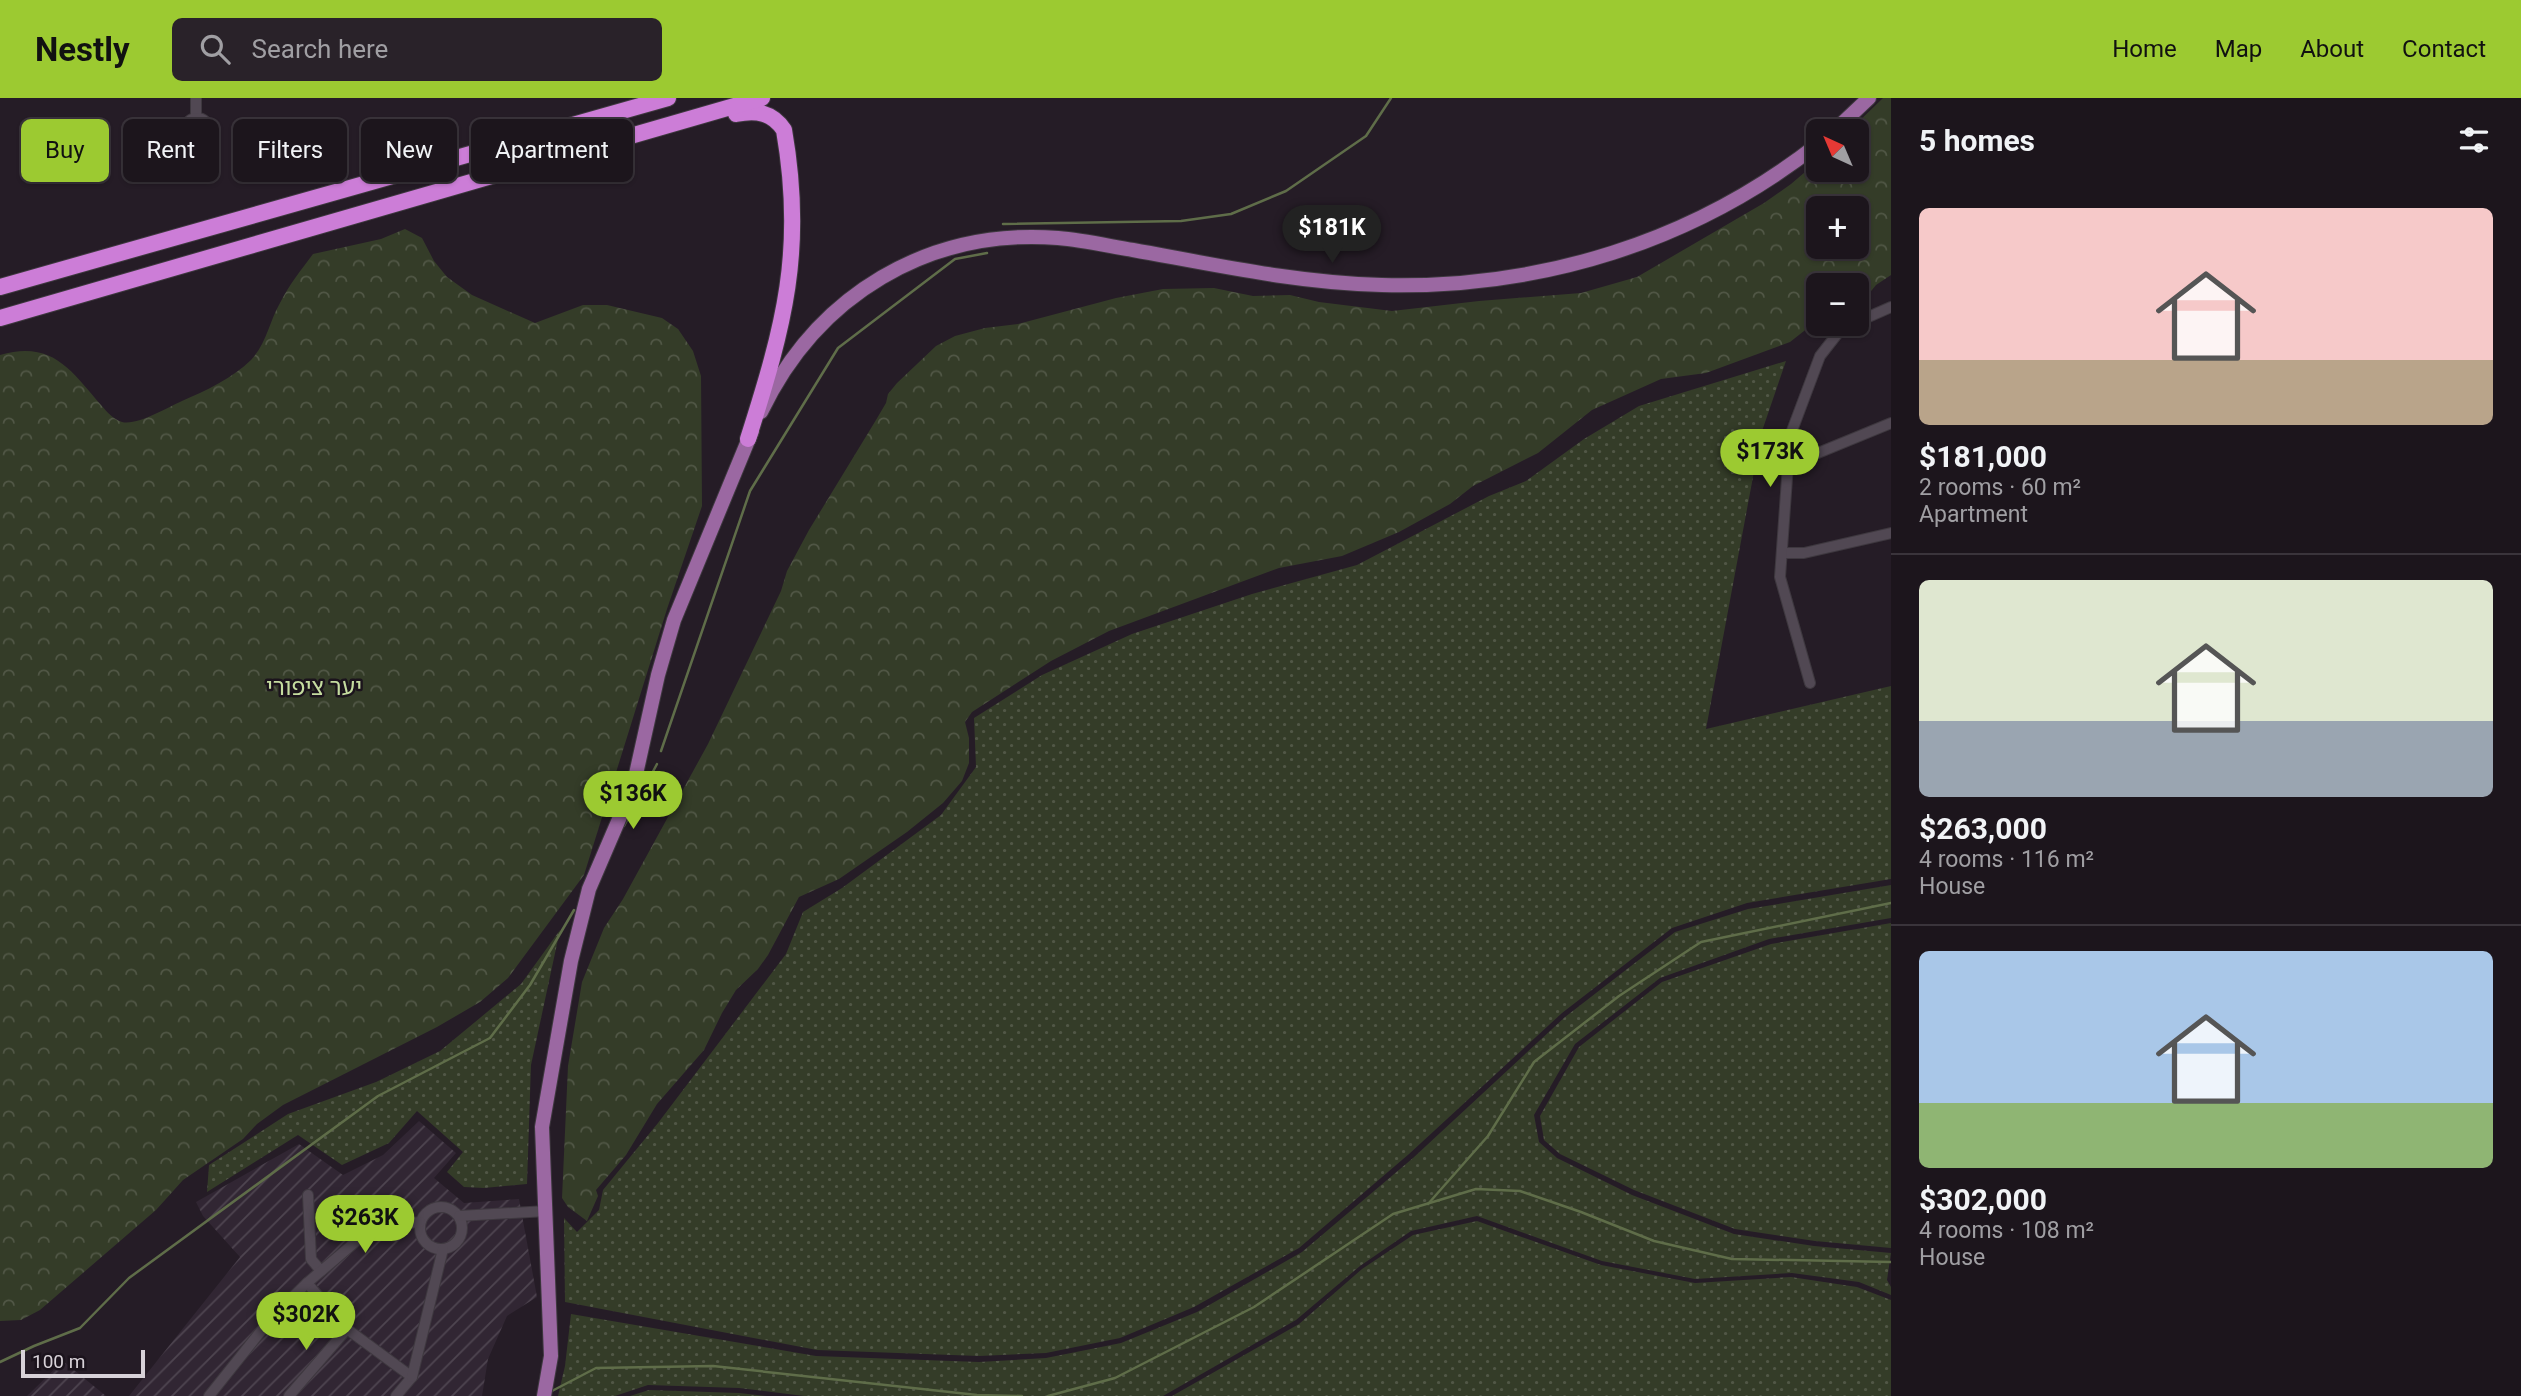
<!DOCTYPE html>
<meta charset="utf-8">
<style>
body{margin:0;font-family:Roboto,"Noto Sans Hebrew",sans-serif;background:#292229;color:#f1f3f6;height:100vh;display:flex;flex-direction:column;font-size:26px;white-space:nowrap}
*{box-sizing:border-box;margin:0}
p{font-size:23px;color:#a09fa3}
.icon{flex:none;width:38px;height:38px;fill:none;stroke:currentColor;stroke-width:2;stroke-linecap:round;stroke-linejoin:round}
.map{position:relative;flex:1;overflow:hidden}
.sheet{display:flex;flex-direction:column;background:#1c151c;width:630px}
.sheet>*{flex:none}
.hud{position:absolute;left:21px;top:21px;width:665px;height:63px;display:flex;gap:14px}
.needle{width:46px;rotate:316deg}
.tools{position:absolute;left:1806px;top:21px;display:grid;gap:14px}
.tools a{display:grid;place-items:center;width:63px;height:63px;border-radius:10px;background:#1c151c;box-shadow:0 2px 5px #0004,0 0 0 2px #3a343b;font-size:35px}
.scale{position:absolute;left:21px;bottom:18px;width:124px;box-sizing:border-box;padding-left:7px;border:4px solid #d8d2d8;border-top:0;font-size:19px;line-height:24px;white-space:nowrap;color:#d8d2d8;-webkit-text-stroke:5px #1b131c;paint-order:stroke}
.price{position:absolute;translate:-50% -60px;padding:0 16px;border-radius:24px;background:#9cca31;color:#111;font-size:23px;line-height:46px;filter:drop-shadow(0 2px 4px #0008)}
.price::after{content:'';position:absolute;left:50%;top:42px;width:21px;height:16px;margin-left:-10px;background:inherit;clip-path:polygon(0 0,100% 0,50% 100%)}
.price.on{background:#222;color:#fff}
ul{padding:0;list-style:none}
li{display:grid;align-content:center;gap:14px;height:371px;padding:0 28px}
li+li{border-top:2px solid #3a343b}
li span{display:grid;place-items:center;height:217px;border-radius:10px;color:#555}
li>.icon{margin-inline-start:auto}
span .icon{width:126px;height:126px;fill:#fffc;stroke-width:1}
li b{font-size:30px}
h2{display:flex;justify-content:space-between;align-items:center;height:84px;padding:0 28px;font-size:30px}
.chip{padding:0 24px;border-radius:10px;background:#1c151c;box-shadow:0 2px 5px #0004,0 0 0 2px #3a343b;font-size:24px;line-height:63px}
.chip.on{background:#9cca31;color:#111}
header{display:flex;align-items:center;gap:42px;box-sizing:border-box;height:98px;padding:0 35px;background:#9cca31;color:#111}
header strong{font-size:33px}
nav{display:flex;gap:38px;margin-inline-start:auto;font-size:24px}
.search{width:490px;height:63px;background:#292229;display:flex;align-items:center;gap:18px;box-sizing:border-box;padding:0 24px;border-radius:10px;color:#a09fa3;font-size:26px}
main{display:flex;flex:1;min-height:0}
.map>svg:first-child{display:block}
.industrial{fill:url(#industrial-furrows)}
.grass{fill:url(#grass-dots)}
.forest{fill:url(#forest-crowns);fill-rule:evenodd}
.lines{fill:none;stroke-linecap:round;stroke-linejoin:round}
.stream{stroke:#5f6d49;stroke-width:2.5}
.minor-casing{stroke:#3e383f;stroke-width:12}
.major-casing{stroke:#3e383f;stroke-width:16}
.highway-casing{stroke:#3e383f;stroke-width:18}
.minor{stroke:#514853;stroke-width:10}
.major{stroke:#9b68a2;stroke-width:14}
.highway{stroke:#cc7dd7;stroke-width:16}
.labels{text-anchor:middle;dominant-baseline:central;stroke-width:5;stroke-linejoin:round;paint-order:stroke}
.park-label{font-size:23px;fill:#c5dc9f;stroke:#1b131c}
</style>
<header>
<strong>Nestly</strong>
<div class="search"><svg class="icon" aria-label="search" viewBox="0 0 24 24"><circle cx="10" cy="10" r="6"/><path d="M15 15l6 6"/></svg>Search here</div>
<nav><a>Home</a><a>Map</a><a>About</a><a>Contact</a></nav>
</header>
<main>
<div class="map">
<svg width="1891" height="1298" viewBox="0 0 1891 1298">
<defs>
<pattern id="industrial-furrows" width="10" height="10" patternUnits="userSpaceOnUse" patternTransform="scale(1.75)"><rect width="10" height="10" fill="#312633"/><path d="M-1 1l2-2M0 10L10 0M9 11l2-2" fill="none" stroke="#4e4550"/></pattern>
<pattern id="grass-dots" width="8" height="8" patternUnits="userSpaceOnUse" patternTransform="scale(1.75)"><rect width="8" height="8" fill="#343c28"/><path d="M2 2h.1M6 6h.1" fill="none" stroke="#515746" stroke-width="1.8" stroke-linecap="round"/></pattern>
<pattern id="forest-crowns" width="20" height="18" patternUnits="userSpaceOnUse" patternTransform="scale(1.75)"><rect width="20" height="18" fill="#343c28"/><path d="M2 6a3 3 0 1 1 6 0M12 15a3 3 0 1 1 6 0" fill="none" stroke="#515746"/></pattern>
</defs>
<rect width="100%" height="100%" fill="#251c26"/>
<g class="industrial">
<polygon points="419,1023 456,1055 434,1080 464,1105 519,1101 537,1199 507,1218 488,1261 482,1298 129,1298 240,1159 203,1118 196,1104 299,1046 343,1077 383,1057"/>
<polygon points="63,1263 106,1298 27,1298"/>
</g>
<g class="grass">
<polygon points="1786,263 1761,336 1706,631 1891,588 1891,781 1747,805 1672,830 1562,915 1409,1056 1299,1150 1194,1209 1120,1240 1046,1255 979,1258 817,1252 565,1204 564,1120 577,1134 599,1112 603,1092 658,1025 786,856 803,814 842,790 941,717 976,669 974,620 1042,577 1132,536 1252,496 1357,467 1489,398 1526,383 1584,341 1639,308"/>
<polygon points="1891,787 1891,820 1769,841 1660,880 1575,946 1534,1017 1539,1044 1557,1060 1632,1097 1734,1136 1814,1148 1891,1155 1887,1182 1891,1189 1891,1197 1859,1184 1792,1175 1695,1181 1602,1163 1477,1118 1411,1133 1360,1168 1296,1222 1163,1298 804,1298 739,1290 648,1287 615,1298 558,1298 565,1268 571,1216 816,1258 979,1264 1046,1260 1121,1245 1197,1214 1302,1154 1413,1060 1565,919 1675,834 1748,811"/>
<polygon points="1891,825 1891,1150 1815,1143 1735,1131 1634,1092 1560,1056 1544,1042 1540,1018 1579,949 1662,884 1771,846"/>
<polygon points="560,832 531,967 527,1086 484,1090 464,1089 447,1074 463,1054 417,1013 389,1045 342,1067 298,1037 207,1094 209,1067 288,1016 376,984 440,953 521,886"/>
<polygon points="1477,1123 1601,1167 1695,1185 1791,1179 1857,1189 1891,1202 1891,1298 1172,1298 1299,1226 1362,1171 1413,1137"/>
<polygon points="649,1292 739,1295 766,1298 630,1298"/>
</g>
<g class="forest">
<path d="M1883,0H1891V177L1876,187L1863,203L1857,206V187H1818V222L1790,244L1706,275L1661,281L1592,312L1538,355L1473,388L1450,406L1399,434L1342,458L1279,470L1109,533L1051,563L972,614L965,624L969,640V665L962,683L943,705L907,734L839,781L799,799L768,857L758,871L736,892L722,915L704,952L657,1006L626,1057L596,1092L598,1098L587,1123L568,1109L562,1100L568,968L582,884L604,830L623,801L708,646L781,493L787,473L809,432L876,322L886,305L888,296L897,285L936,248L955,238L985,230L1018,226L1116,200L1163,191L1214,190L1253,198L1290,197L1319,204L1392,213L1479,203L1581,195L1637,179L1764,105L1791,86L1818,63V72H1857V33H1849ZM1818,110H1857V149H1818Z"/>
<path d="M405,131L422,140L434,163L447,179L472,197L535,225L583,207H607L662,220L678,231L693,253L701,278L702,408L667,511L584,777L508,880L480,904L437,929L283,1007L257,1026L243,1041L183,1082L156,1112L40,1212L21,1222L0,1223V257C53,242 71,273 101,307C107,314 113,321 122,324C137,328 168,309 182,303C205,293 233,280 251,262C267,245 269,224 280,205C289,187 301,172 313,156L381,141Z"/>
</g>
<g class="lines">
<g class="stream">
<polyline points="1003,126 1181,123 1231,116 1286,93 1366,38 1391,0"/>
<polyline points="661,653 750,393 838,250 955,161 987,155"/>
<polyline points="624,728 657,666"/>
<polyline points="1428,1106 1488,1038 1534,964 1619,898 1701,844 1891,805"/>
<polyline points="0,1264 34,1248 80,1230 129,1180 378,998 490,940 530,887 574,812"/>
<polyline points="550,1294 596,1270 713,1268 977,1297 1022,1298"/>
<polyline points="1048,1298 1115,1280 1254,1209 1393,1116 1476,1091 1520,1093 1581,1114 1654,1143 1732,1161 1891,1164"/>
</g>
<g class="minor-casing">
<g id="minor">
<polyline points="196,0 196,20"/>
<circle cx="197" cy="32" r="12"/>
<polyline points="1857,224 1891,209"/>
<polyline points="1788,360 1818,355 1891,325"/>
<polyline points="1782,455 1804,455 1891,435"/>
<polyline points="1810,585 1780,479 1790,338 1820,258 1838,235 1853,226"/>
<polyline points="308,1097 311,1161 321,1173"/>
<circle cx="441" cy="1130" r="21"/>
<polyline points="459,1118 547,1113"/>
<polyline points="307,1185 347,1231 412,1279 396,1298"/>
<polyline points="412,1279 443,1151"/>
<polyline points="209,1298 273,1218 307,1185 373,1129 420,1124"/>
<polyline points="289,1298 347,1231"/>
</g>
</g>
<g class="major-casing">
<g id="major">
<polyline points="1834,33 1869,0"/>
<path d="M761,314C817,197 928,130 1058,140C1083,142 1109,148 1133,152C1216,167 1298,185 1382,187C1541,191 1693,144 1818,46"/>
<polyline points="544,1298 551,1258 542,1029 571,863 589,791 629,698 636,676 658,577 674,522 752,333"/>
</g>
</g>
<g class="highway-casing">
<g id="highway">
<path d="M736,16C756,12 772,14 784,32C805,152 784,228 748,341"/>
<polyline points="0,189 668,0"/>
<polyline points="0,220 762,0"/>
</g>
</g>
<use href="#minor" class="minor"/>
<use href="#major" class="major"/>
<use href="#highway" class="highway"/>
</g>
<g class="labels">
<g class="park-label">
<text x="314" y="589">יער ציפורי</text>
</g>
</g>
</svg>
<div class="tools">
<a><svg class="needle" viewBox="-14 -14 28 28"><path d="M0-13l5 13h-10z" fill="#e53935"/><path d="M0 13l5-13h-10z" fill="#a09fa3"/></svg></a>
<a>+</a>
<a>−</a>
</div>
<div class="scale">100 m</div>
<b class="price on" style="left:1332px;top:167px">$181K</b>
<b class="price" style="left:1770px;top:391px">$173K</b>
<b class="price" style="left:633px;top:733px">$136K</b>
<b class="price" style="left:365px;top:1157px">$263K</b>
<b class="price" style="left:306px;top:1254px">$302K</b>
<div class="hud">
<a class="chip on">Buy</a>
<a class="chip">Rent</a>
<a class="chip">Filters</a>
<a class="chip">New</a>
<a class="chip">Apartment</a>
</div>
</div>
<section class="sheet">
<h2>5 homes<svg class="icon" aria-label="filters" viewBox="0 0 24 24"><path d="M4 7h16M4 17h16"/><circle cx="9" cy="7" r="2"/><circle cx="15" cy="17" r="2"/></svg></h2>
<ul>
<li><span style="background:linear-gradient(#f6c9c9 70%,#b9a48a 0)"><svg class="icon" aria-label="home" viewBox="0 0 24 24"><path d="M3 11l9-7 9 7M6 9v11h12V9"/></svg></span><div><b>$181,000</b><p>2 rooms · 60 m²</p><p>Apartment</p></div></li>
<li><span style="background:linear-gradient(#dfe7d0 65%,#9aa5b1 0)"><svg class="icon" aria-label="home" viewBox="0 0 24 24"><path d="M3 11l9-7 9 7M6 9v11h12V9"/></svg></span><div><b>$263,000</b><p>4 rooms · 116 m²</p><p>House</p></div></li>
<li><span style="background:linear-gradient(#a9c7e8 70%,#8fb573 0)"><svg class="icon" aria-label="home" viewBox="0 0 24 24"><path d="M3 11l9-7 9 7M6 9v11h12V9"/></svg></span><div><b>$302,000</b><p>4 rooms · 108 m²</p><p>House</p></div></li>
</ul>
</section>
</main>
